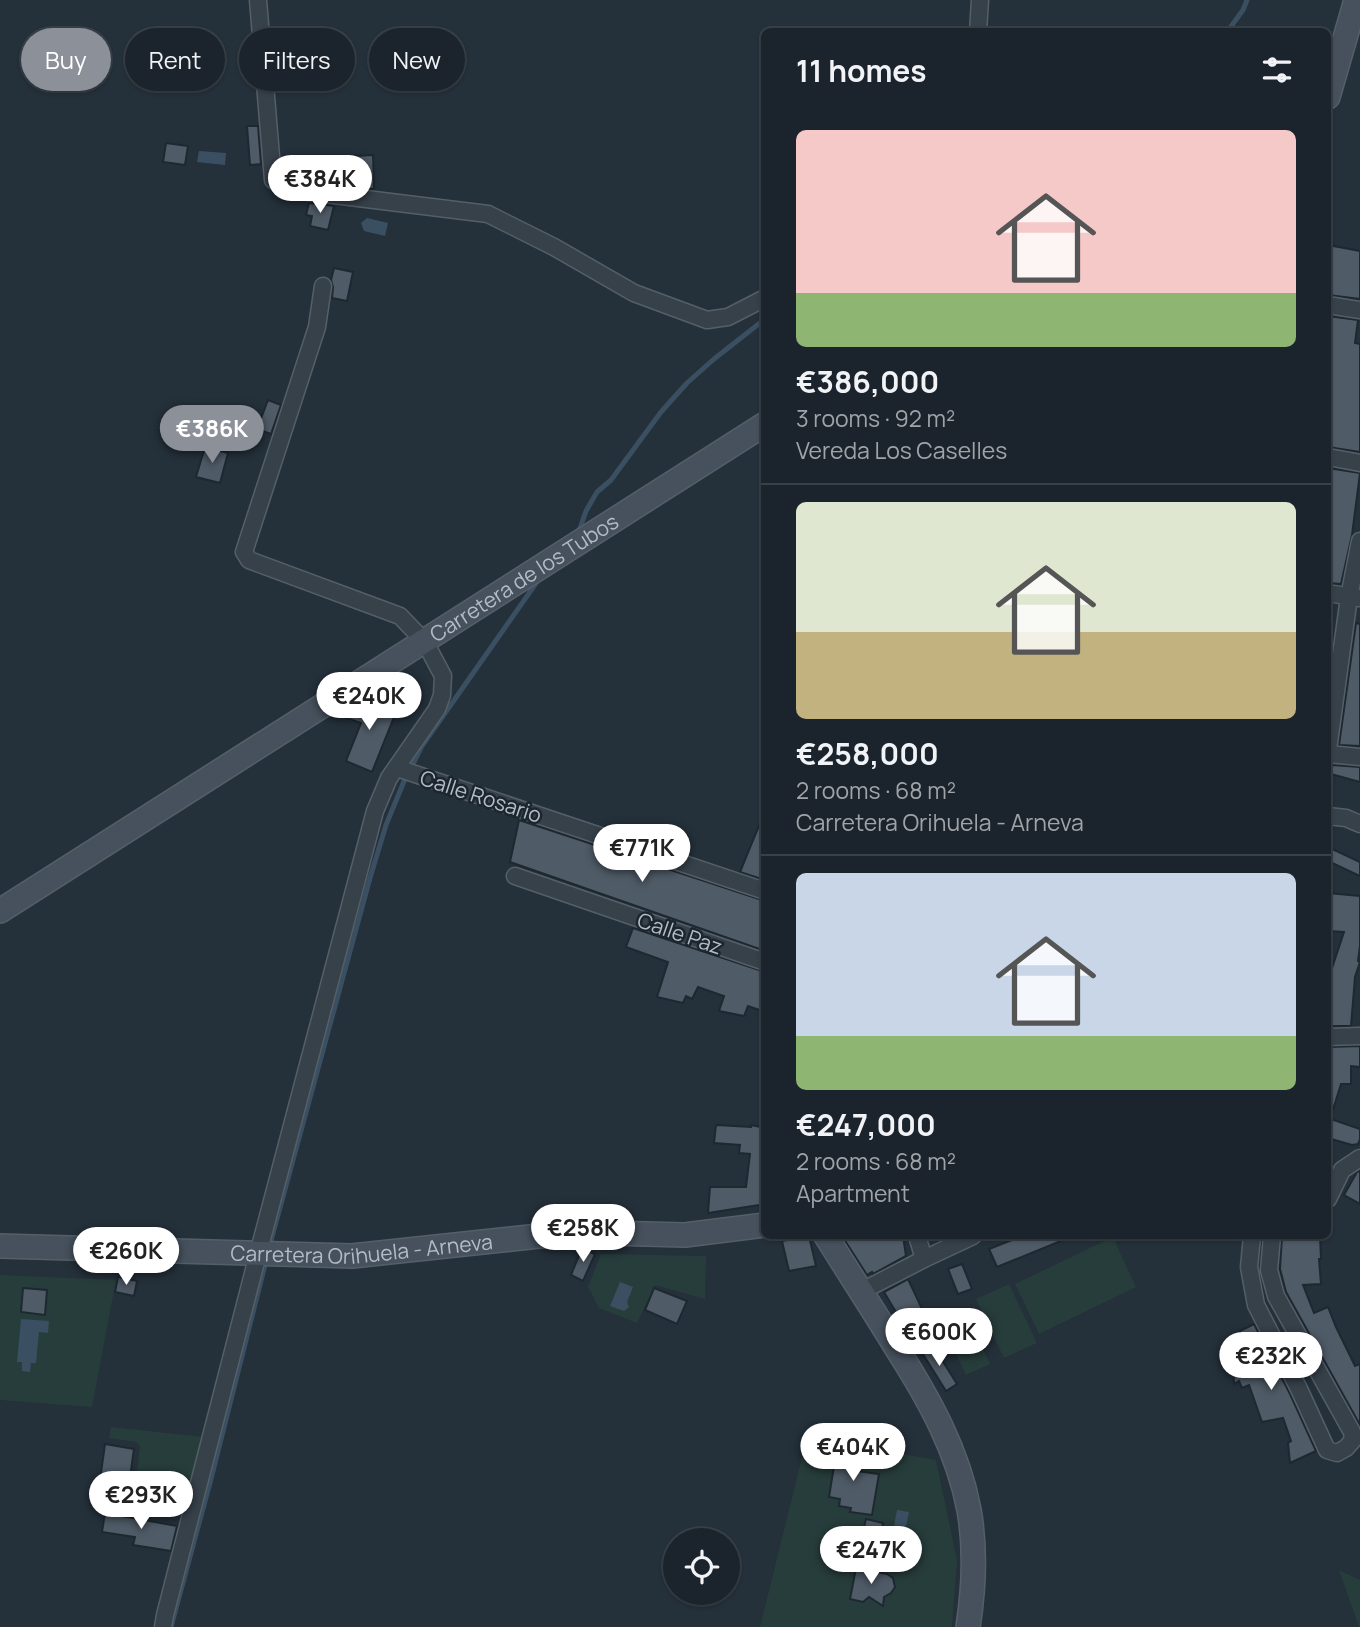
<!DOCTYPE html>
<meta charset="utf-8">
<style>
body{margin:0;font-family:Manrope,sans-serif;background:#242c34;color:#f1f3f6;height:100vh;display:flex;flex-direction:column;font-size:26px;white-space:nowrap}
*{box-sizing:border-box;margin:0}
p{font-size:23px;color:#a0a4a9}
.icon{flex:none;width:38px;height:38px;fill:none;stroke:currentColor;stroke-width:2;stroke-linecap:round;stroke-linejoin:round}
.map{position:relative;flex:1;overflow:hidden}
.sheet{position:absolute;left:761px;top:28px;width:570px;height:1211px;display:flex;flex-direction:column;background:#1b242c;border-radius:10px;box-shadow:0 2px 5px #0004,0 0 0 2px #394148}
.sheet>*{flex:none}
.banner{position:absolute;left:21px;top:28px;width:635px;height:63px;display:flex;gap:14px}
.buttons{position:absolute;left:663px;top:1528px;display:grid;gap:14px}
.buttons a{display:grid;place-items:center;width:77px;height:77px;border-radius:50%;background:#1b242c;box-shadow:0 2px 5px #0004,0 0 0 2px #394148;font-size:35px}
.price{position:absolute;translate:-50% -60px;padding:0 16px;border-radius:24px;background:#fff;color:#222;font-size:23px;line-height:46px;filter:drop-shadow(0 2px 4px #0008)}
.price::after{content:'';position:absolute;left:50%;top:42px;width:21px;height:16px;margin-left:-10px;background:inherit;clip-path:polygon(0 0,100% 0,50% 100%)}
.price.on{background:#8c9099;color:#fff}
ul{padding:0;list-style:none}
li{display:grid;align-content:center;gap:14px;height:371px;padding:0 35px}
li+li{border-top:2px solid #394148}
li span{display:grid;place-items:center;height:217px;border-radius:10px;color:#555}
li>.icon{margin-inline-start:auto}
span .icon{width:126px;height:126px;fill:#fffc;stroke-width:1}
li b{font-size:30px}
h2{display:flex;justify-content:space-between;align-items:center;height:84px;padding:0 35px;font-size:30px}
.pill{padding:0 24px;border-radius:32px;background:#1b242c;box-shadow:0 2px 5px #0004,0 0 0 2px #394148;font-size:24px;line-height:63px}
.pill.on{background:#8c9099;color:#fff}
.map>svg:first-child{display:block}
.green{fill:#273d3b}
.water{fill:#3a5062}
.lines{fill:none;stroke-linecap:round;stroke-linejoin:round}
.stream{stroke:#3a5062;stroke-width:5}
.building{fill:#4f5b67;stroke:#1e2831;stroke-width:2}
.street-casing{stroke:#555f68;stroke-width:19}
.secondary-casing{stroke:#555f68;stroke-width:26}
.street{stroke:#37414a;stroke-width:16}
.secondary{stroke:#46515d;stroke-width:23}
.labels{text-anchor:middle;dominant-baseline:central;stroke-width:5;stroke-linejoin:round;paint-order:stroke}
.street-label{font-size:21px;fill:#b3bcc6;stroke:#1c262f}
</style>
<div class="map">
<svg width="1360" height="1627" viewBox="0 0 1360 1627">
<rect width="100%" height="100%" fill="#24303a"/>
<g class="green">
<polygon points="1113,1237 1136,1287 1039,1334 1015,1284"/>
<polygon points="601,1254 706,1256 705,1299 655,1285 637,1323 599,1308 588,1287"/>
<polygon points="0,1275 116,1280 92,1407 0,1400"/>
<polygon points="1009,1284 1037,1343 1004,1358 976,1299"/>
<polygon points="964,1311 990,1364 966,1375 941,1322"/>
<polygon points="111,1427 204,1437 186,1506 134,1496 140,1446 136,1442 109,1438"/>
<polygon points="807,1437 936,1460 957,1560 952,1627 760,1627"/>
<polygon points="1339,1570 1360,1580 1360,1627 1359,1627"/>
</g>
<g class="water">
<polygon points="199,151 226,153 225,165 197,162"/>
<polygon points="367,218 388,223 385,236 364,231 361,223"/>
<polygon points="620,1282 633,1287 627,1302 629,1307 624,1311 610,1306"/>
<polygon points="21,1319 49,1321 48,1333 39,1332 36,1363 31,1363 30,1372 22,1371 22,1362 17,1362"/>
<polygon points="897,1510 909,1512 904,1536 892,1533 890,1531 890,1528 894,1526"/>
</g>
<g class="lines">
<g class="stream">
<polyline points="1227,32 1243,10 1247,0"/>
<polyline points="579,531 586,511 597,492 611,480 661,412 687,383 714,359 765,319"/>
<polyline points="410,770 422,746 539,579"/>
<polyline points="269,1248 370,878 386,825 407,774"/>
<polyline points="171,1627 211,1479 266,1261"/>
</g>
</g>
<g class="building">
<polygon points="278,68 292,68 293,81 278,82"/>
<polygon points="247,126 258,126 261,164 250,165"/>
<polygon points="166,143 188,146 185,165 163,162"/>
<polygon points="373,155 374,189 354,187 354,156"/>
<polygon points="305,158 306,181 296,180 283,173 282,160"/>
<polygon points="309,203 334,206 328,230 310,226 312,216 306,215"/>
<polygon points="1328,245 1360,251 1360,299 1328,295"/>
<polygon points="334,268 353,272 347,301 332,298 333,287 331,280"/>
<polygon points="1328,316 1358,320 1355,343 1360,344 1360,452 1328,447"/>
<polygon points="268,400 281,405 271,434 257,429"/>
<polygon points="205,447 228,453 220,483 196,477"/>
<polygon points="1328,468 1360,473 1352,535 1341,584 1328,583"/>
<polygon points="1356,623 1360,624 1360,746 1339,745"/>
<polygon points="361,698 396,712 372,772 346,761 361,723 341,716"/>
<polygon points="1332,765 1360,767 1360,782 1331,774"/>
<polygon points="765,811 765,880 740,872"/>
<polygon points="519,820 765,901 765,951 510,862"/>
<polygon points="1328,847 1360,862 1360,876 1328,861"/>
<polygon points="1328,893 1360,896 1360,946 1358,961 1360,962 1355,977 1351,1026 1328,1026 1328,980 1344,932 1328,931"/>
<polygon points="633,928 765,972 765,1012 748,1006 744,1016 719,1011 724,996 698,987 692,999 686,996 683,1003 657,997 668,962 626,947"/>
<polygon points="1360,1046 1360,1067 1351,1066 1351,1084 1341,1084 1331,1116 1328,1115 1328,1047"/>
<polygon points="1328,1118 1360,1129 1360,1139 1358,1144 1352,1145 1328,1138"/>
<polygon points="716,1125 751,1127 751,1125 765,1128 765,1204 708,1213 710,1187 746,1187 750,1154 739,1153 740,1145 714,1143"/>
<polygon points="1360,1171 1360,1204 1344,1195 1357,1172"/>
<polygon points="809,1236 816,1266 789,1271 782,1241"/>
<polygon points="842,1236 903,1236 906,1256 873,1274 872,1272 867,1275"/>
<polygon points="1022,1236 1073,1236 997,1267 989,1249"/>
<polygon points="1282,1236 1320,1236 1321,1259 1319,1259 1321,1284 1303,1285 1314,1313 1328,1307 1336,1327 1355,1366 1360,1364 1360,1425 1286,1292 1280,1269"/>
<polygon points="582,1248 595,1254 583,1281 571,1275"/>
<polygon points="962,1264 972,1289 958,1294 948,1269"/>
<polygon points="118,1277 137,1281 134,1296 115,1292"/>
<polygon points="908,1279 923,1311 913,1317 914,1319 903,1324 884,1292"/>
<polygon points="23,1288 47,1290 45,1315 21,1312"/>
<polygon points="654,1288 687,1301 677,1324 645,1310"/>
<polygon points="1254,1324 1290,1394 1316,1451 1290,1463 1288,1443 1291,1441 1283,1418 1262,1422 1249,1385 1242,1388 1239,1381 1234,1384 1233,1360 1250,1353 1240,1331"/>
<polygon points="932,1344 957,1384 946,1391 921,1351"/>
<polygon points="105,1444 134,1449 128,1492 99,1487"/>
<polygon points="841,1444 860,1447 856,1471 879,1474 872,1515 850,1512 851,1508 839,1506 840,1499 829,1497 834,1466 838,1466"/>
<polygon points="105,1513 177,1526 171,1551 133,1545 135,1537 102,1532"/>
<polygon points="866,1519 883,1523 880,1538 862,1535"/>
<polygon points="856,1568 887,1574 893,1578 895,1587 891,1593 884,1597 883,1606 869,1597 863,1602 850,1599"/>
</g>
<g class="lines">
<g class="street-casing">
<g id="street">
<polyline points="258,0 273,180 293,190 488,214 554,247 634,293 707,320 728,317 765,298"/>
<polyline points="978,32 980,0"/>
<polyline points="1328,305 1360,310"/>
<polyline points="1328,457 1360,463"/>
<polyline points="1328,593 1358,598"/>
<polyline points="1328,750 1349,597 1360,541"/>
<polyline points="1328,754 1360,757"/>
<polyline points="397,768 765,891"/>
<polyline points="1328,816 1346,818 1360,824"/>
<polyline points="515,876 765,962"/>
<polyline points="1328,1037 1360,1036"/>
<polyline points="1328,1199 1342,1170 1360,1158"/>
<polyline points="917,1236 924,1259"/>
<polyline points="1252,1236 1249,1267 1256,1305 1299,1389 1327,1450 1337,1453 1346,1448 1353,1440 1352,1432 1276,1296 1269,1270 1272,1236"/>
<polyline points="862,1291 924,1259 973,1236"/>
<polyline points="163,1627 165,1615 258,1254 375,811 389,778 437,709 442,695 443,676 425,642 400,616 249,560 244,552 317,327 323,286"/>
</g>
</g>
<g class="secondary-casing">
<g id="secondary">
<polyline points="1328,97 1356,0"/>
<path id="s1" d="M0,911L765,424"/>
<path d="M826,1236C849,1273 874,1311 897,1349C929,1399 958,1451 969,1510C976,1549 974,1588 968,1627"/>
<path id="s2" d="M0,1246L352,1256L539,1236L606,1233L685,1235L765,1225"/>
</g>
</g>
<use href="#street" class="street"/>
<use href="#secondary" class="secondary"/>
</g>
<g class="labels">
<g class="street-label">
<text stroke="none"><textPath href="#s1" startOffset="621">Carretera de los Tubos</textPath></text>
<text transform="translate(481 796) rotate(18)">Calle Rosario</text>
<text transform="translate(680 933) rotate(19)">Calle Paz</text>
<text stroke="none"><textPath href="#s2" startOffset="362">Carretera Orihuela - Arneva</textPath></text>
</g>
</g>
</svg>
<div class="buttons">
<a><svg class="icon" aria-label="locate" viewBox="0 0 24 24"><circle cx="12" cy="12" r="6"/><path d="M12 2v4M12 18v4M2 12h4M18 12h4"/></svg></a>
</div>
<b class="price" style="left:320px;top:215px">€384K</b>
<b class="price on" style="left:212px;top:465px">€386K</b>
<b class="price" style="left:369px;top:732px">€240K</b>
<b class="price" style="left:642px;top:884px">€771K</b>
<b class="price" style="left:583px;top:1264px">€258K</b>
<b class="price" style="left:126px;top:1287px">€260K</b>
<b class="price" style="left:939px;top:1368px">€600K</b>
<b class="price" style="left:1271px;top:1392px">€232K</b>
<b class="price" style="left:853px;top:1483px">€404K</b>
<b class="price" style="left:141px;top:1531px">€293K</b>
<b class="price" style="left:871px;top:1586px">€247K</b>
<div class="banner">
<a class="pill on">Buy</a>
<a class="pill">Rent</a>
<a class="pill">Filters</a>
<a class="pill">New</a>
</div>
<section class="sheet">
<h2>11 homes<svg class="icon" aria-label="filters" viewBox="0 0 24 24"><path d="M4 7h16M4 17h16"/><circle cx="9" cy="7" r="2"/><circle cx="15" cy="17" r="2"/></svg></h2>
<ul>
<li><span style="background:linear-gradient(#f6c9c9 75%,#8fb573 0)"><svg class="icon" aria-label="home" viewBox="0 0 24 24"><path d="M3 11l9-7 9 7M6 9v11h12V9"/></svg></span><div><b>€386,000</b><p>3 rooms · 92 m²</p><p>Vereda Los Caselles</p></div></li>
<li><span style="background:linear-gradient(#dfe7d0 60%,#c2b280 0)"><svg class="icon" aria-label="home" viewBox="0 0 24 24"><path d="M3 11l9-7 9 7M6 9v11h12V9"/></svg></span><div><b>€258,000</b><p>2 rooms · 68 m²</p><p>Carretera Orihuela - Arneva</p></div></li>
<li><span style="background:linear-gradient(#c9d6e8 75%,#8fb573 0)"><svg class="icon" aria-label="home" viewBox="0 0 24 24"><path d="M3 11l9-7 9 7M6 9v11h12V9"/></svg></span><div><b>€247,000</b><p>2 rooms · 68 m²</p><p>Apartment</p></div></li>
</ul>
</section>
</div>
